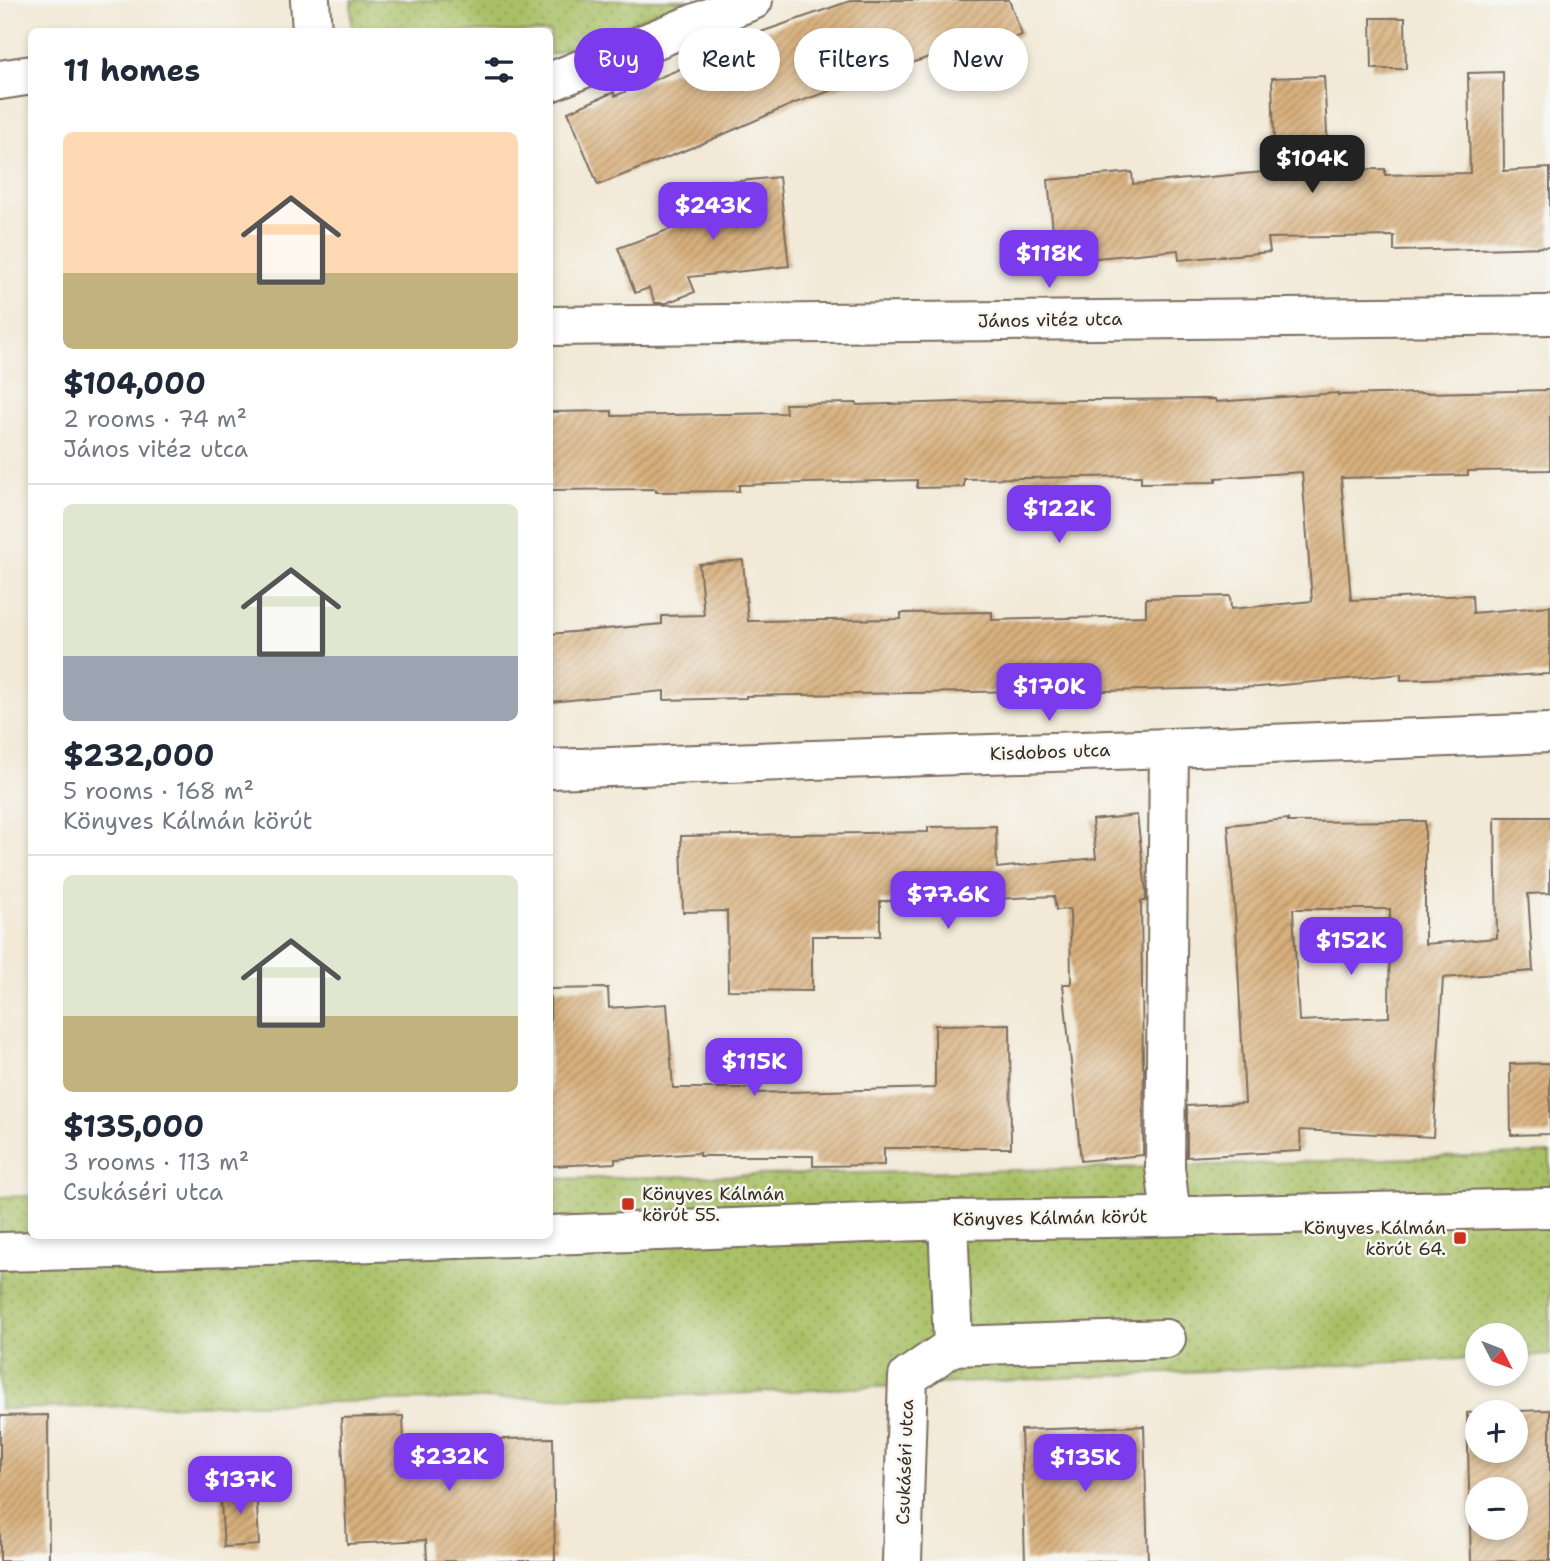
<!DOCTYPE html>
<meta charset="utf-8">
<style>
body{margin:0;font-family:"Shantell Sans",sans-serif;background:#f2f2f3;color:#1f2937;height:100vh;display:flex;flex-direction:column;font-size:26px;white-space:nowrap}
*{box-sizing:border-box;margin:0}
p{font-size:23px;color:#747a83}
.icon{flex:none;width:38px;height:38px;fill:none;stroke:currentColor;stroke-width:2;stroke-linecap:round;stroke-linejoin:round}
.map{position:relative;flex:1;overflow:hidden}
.drawer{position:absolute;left:28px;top:28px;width:525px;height:1211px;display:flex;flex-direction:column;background:#fff;border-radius:10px;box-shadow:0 4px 10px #0003}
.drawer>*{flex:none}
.top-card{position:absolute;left:574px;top:28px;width:665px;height:63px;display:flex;gap:14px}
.needle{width:46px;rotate:132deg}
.fabs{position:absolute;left:1465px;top:1323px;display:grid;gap:14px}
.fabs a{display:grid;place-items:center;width:63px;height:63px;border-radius:50%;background:#fff;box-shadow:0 4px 10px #0003;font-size:35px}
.price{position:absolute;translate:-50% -60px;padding:0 16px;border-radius:14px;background:#7c3aed;color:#fff;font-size:23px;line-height:46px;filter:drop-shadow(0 2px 4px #0008)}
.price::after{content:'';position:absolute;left:50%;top:42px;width:21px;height:16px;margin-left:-10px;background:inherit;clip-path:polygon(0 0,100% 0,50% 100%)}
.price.on{background:#222;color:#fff}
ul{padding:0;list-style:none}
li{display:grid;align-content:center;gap:14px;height:371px;padding:0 35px}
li+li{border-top:2px solid #e0e1e3}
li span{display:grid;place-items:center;height:217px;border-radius:10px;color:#555}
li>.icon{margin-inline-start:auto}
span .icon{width:126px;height:126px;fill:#fffc;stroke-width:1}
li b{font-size:30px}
h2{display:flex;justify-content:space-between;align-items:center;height:84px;padding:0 35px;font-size:30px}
.chip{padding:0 24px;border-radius:32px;background:#fff;box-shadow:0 4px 10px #0003;font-size:24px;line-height:63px}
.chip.on{background:#7c3aed;color:#fff}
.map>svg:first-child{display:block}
.grass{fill:url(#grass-dots);stroke:#727542;stroke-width:2}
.building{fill:url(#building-hatch);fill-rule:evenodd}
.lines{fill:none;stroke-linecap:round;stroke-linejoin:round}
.minor-casing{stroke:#7b6d5e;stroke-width:42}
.minor{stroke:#fff;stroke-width:38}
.poi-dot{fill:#c8321e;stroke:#f6f6f2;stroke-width:2.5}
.labels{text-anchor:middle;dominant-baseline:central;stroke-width:5;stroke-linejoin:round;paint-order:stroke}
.street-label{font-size:18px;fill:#3b2a1e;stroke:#f6f6f2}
.poi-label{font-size:18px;fill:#3b2a1e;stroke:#f6f6f2;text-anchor:start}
</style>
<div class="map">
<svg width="1550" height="1561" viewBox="0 0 1550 1561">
<defs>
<pattern id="grass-dots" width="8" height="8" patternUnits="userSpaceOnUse" patternTransform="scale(1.75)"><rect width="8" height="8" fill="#a8c065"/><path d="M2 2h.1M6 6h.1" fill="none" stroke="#8a9c53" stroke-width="1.8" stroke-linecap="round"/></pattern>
<pattern id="building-hatch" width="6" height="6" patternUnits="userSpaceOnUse" patternTransform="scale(1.75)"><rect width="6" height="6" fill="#d8b07d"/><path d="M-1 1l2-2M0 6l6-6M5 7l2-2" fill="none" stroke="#b08f66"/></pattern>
</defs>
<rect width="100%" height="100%" fill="#f6f6f2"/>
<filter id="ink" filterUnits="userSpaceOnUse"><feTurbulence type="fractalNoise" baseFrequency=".0143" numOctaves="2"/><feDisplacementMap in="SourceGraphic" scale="14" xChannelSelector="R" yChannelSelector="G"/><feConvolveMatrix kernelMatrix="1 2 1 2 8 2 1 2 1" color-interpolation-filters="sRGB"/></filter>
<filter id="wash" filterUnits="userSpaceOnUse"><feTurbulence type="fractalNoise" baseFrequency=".00686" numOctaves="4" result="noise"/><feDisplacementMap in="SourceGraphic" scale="28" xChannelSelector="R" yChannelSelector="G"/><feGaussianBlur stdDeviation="1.57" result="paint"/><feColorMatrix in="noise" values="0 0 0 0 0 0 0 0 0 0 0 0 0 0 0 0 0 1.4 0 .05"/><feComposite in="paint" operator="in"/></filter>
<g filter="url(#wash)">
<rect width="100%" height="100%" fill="#f2e9d6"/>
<g class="grass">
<polygon points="351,0 688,0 550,55 550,32 352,31"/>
<polygon points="1550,1153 1550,1355 1516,1357 1516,1335 1477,1335 1477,1358 729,1394 0,1409 0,1197 31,1196 32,1236 550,1236 550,1179 1165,1167"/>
</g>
<g id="blocks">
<g class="building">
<polygon points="853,0 1009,0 1022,35 988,47 986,42 933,59 932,56 795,103 706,142 598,185 568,112 614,92 615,96 697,62 696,58 735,41"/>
<polygon points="1371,18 1405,18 1406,69 1372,69"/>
<polygon points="1503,72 1504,171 1550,168 1550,247 1394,251 1394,236 1268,238 1270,252 1179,260 1178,250 1056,262 1048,180 1132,172 1133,184 1275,171 1272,78 1324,76 1329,170 1385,169 1385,175 1470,173 1468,73"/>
<polygon points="779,177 789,266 689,277 695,292 666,303 655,303 649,288 635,293 618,248 714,213 711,184"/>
<polygon points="1550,390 1550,470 1468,471 1468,475 1341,478 1351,600 1472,595 1473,613 1550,606 1550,674 1401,680 1401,674 1259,687 1029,693 1029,691 746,696 746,698 664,700 664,691 550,702 550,634 662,624 662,616 704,615 699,564 743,560 748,621 901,619 901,613 992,612 992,620 1146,616 1146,598 1230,596 1231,609 1312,601 1302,472 1216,478 1216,482 1141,483 1141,476 964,479 964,487 917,488 917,480 739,485 739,491 656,492 656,489 550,490 550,412 612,411 612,416 786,413 785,404 857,403 857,405 992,401 1215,399 1216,402 1338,393 1338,395"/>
<polygon points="1137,815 1146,891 1146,901 1141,901 1143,1067 1144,1067 1143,1155 1081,1161 1063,984 1071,984 1070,909 1056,910 1054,896 973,900 880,901 880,936 812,936 812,991 728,990 727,911 683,912 681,836 928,832 928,827 996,826 997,868 1096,858 1092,820"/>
<path d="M1495,817H1550V893L1528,894L1533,971L1443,978L1433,1137L1300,1130L1301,1151L1187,1157V1106L1245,1103L1236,927L1228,825L1288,819V822L1425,821V944L1497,938ZM1293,909H1390L1389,1017L1299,1021Z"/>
<polygon points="608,988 609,1008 667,1004 673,1088 754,1088 754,1093 935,1088 935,1025 1010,1024 1011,1148 884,1148 884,1165 813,1166 813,1156 699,1156 699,1153 615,1159 615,1163 550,1166 550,989"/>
<polygon points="1550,1063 1550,1134 1511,1135 1510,1064"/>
<path d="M1550,1410V1561H1471L1467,1413L1477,1412V1451H1516V1412H1484ZM1477,1489H1516V1528H1477Z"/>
<polygon points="48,1415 49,1561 0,1561 0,1416"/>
<polygon points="403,1416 404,1441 553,1438 555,1561 427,1561 426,1540 347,1544 341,1418"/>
<polygon points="1144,1426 1148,1561 1025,1561 1021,1430"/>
<polygon points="256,1486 259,1545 224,1547 220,1488"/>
</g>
</g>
</g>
<g filter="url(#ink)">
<use href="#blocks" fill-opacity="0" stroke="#7b6d5e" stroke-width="2"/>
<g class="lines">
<g class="minor-casing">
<g id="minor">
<polyline points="310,0 312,32"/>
<polyline points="0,80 32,75"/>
<polyline points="550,82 753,0"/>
<polyline points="550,326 1550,315"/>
<polyline points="1169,748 1165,1167 1171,1216"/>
<polyline points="550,769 1169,748 1550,733"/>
<polyline points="550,1235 948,1220 1108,1218 1550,1208"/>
<polyline points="0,1252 346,1243 538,1236"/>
<polyline points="953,1346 1166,1339"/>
<polyline points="902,1561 908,1377 953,1346 948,1220"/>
</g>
</g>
<use href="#minor" class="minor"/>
</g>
</g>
<g class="poi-dot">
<rect x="621" y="1197" width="14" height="14" rx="3.5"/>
<rect x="1453" y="1231" width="14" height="14" rx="3.5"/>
</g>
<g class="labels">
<g class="street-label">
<text transform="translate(1050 320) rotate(-1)">János vitéz utca</text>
<text transform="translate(1050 752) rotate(-2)">Kisdobos utca</text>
<text transform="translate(1050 1218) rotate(-1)">Könyves Kálmán körút</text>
<text transform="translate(905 1462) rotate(-88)">Csukáséri utca</text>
</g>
<g class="poi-label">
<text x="642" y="1194">Könyves Kálmán<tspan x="642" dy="21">körút 55.</tspan></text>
<text x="1446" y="1228" text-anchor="end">Könyves Kálmán<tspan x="1446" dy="21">körút 64.</tspan></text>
</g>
</g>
</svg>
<div class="fabs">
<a><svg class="needle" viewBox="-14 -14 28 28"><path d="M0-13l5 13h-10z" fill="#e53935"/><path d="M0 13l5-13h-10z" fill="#747a83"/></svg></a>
<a>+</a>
<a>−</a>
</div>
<b class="price on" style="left:1312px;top:195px">$104K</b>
<b class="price" style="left:713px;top:242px">$243K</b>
<b class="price" style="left:1049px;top:290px">$118K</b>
<b class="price" style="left:1059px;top:545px">$122K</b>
<b class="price" style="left:1049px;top:723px">$170K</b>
<b class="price" style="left:948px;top:931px">$77.6K</b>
<b class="price" style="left:1351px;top:977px">$152K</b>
<b class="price" style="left:754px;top:1098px">$115K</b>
<b class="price" style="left:449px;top:1493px">$232K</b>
<b class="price" style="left:1085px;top:1494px">$135K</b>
<b class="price" style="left:240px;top:1516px">$137K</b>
<div class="top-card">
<a class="chip on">Buy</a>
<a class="chip">Rent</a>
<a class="chip">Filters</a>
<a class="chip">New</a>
</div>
<section class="drawer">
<h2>11 homes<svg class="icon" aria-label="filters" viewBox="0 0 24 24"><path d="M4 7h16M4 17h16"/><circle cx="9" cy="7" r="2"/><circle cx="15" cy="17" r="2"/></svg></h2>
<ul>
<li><span style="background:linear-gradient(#ffd9b3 65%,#c2b280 0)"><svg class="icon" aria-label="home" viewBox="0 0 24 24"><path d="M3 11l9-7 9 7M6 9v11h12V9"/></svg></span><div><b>$104,000</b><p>2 rooms · 74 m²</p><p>János vitéz utca</p></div></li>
<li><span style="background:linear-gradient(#dfe7d0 70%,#9aa5b1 0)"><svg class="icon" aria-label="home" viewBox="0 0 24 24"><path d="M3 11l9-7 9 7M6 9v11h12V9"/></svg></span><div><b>$232,000</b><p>5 rooms · 168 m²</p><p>Könyves Kálmán körút</p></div></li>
<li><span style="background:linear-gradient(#dfe7d0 65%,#c2b280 0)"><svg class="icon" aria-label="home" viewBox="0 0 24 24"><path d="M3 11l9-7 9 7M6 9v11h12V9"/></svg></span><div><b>$135,000</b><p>3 rooms · 113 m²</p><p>Csukáséri utca</p></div></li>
</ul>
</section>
</div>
